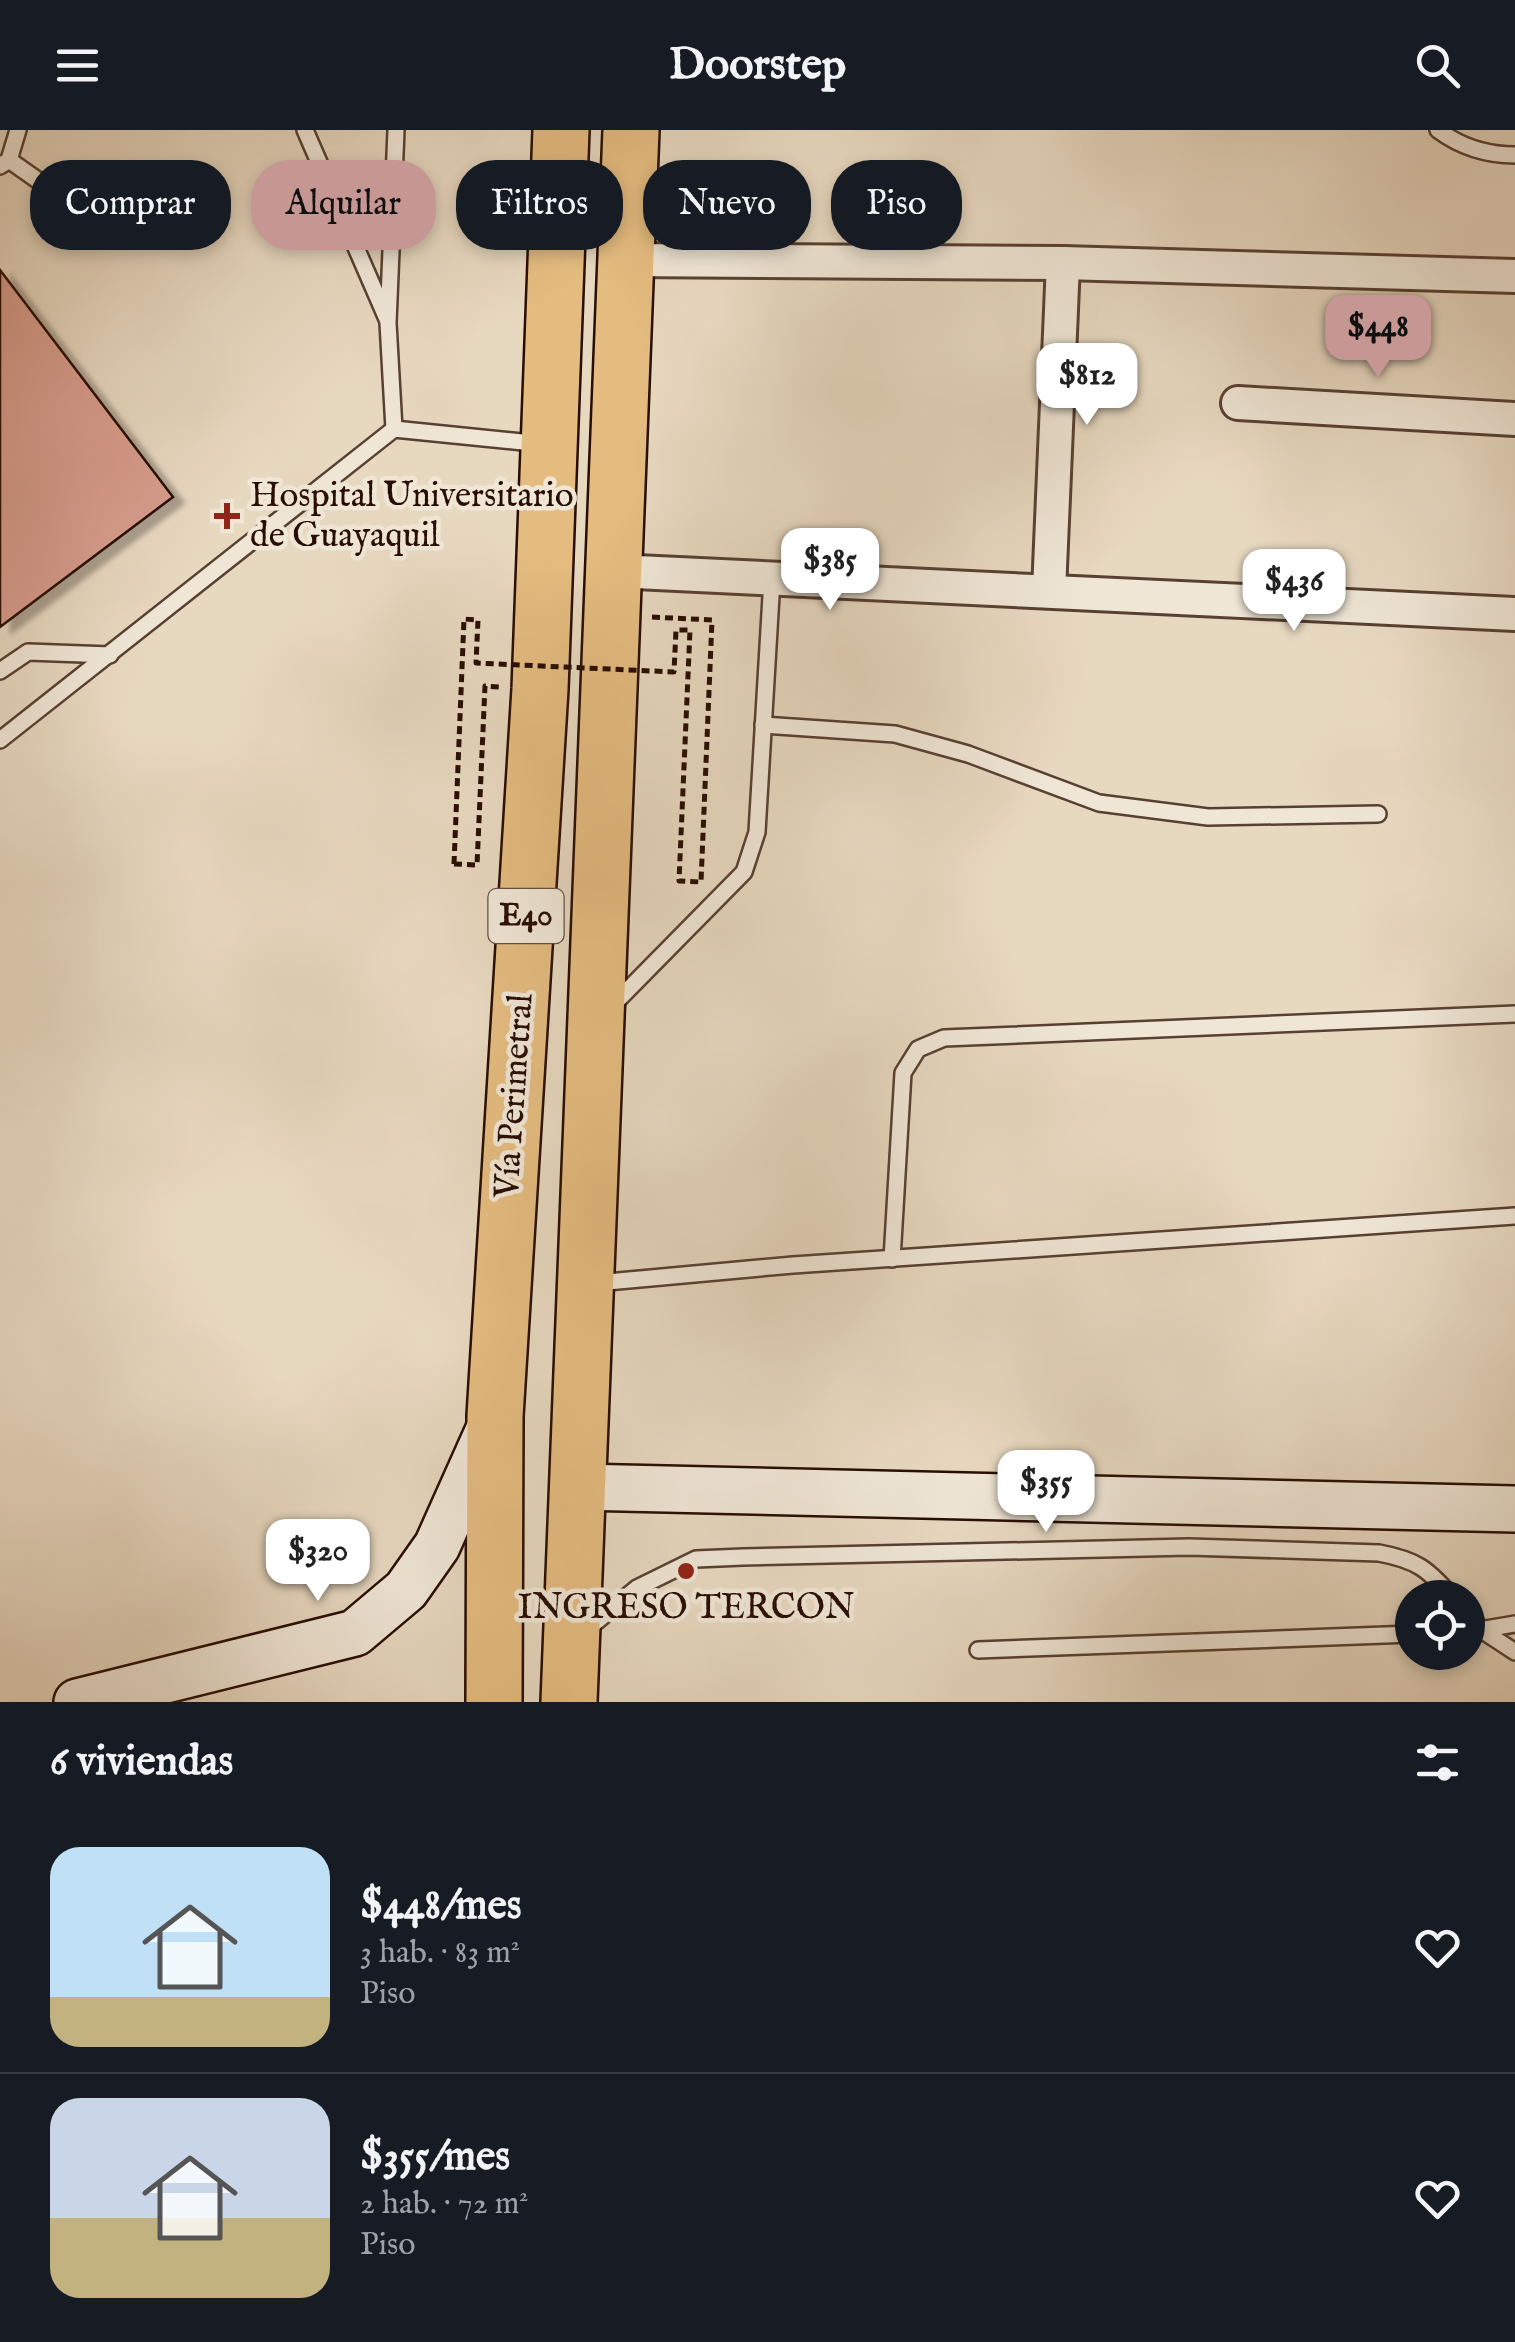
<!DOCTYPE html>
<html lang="es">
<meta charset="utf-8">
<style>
body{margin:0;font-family:"IM FELL English",serif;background:#20242c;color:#f1f3f6;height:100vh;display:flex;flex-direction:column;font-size:38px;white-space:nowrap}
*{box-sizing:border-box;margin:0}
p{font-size:32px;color:#9ea1a6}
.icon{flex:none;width:55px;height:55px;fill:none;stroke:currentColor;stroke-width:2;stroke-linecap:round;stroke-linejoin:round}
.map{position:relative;height:1572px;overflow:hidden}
.sheet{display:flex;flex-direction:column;background:#171b24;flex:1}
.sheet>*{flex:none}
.guide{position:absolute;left:30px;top:30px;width:1000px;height:90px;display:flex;gap:20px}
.tools{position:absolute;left:1395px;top:1450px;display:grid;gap:20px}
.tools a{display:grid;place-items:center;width:90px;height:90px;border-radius:50%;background:#171b24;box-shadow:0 5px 15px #0003;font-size:50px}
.price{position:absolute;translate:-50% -85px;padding:0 22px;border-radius:20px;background:#fff;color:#222;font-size:32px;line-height:65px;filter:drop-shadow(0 2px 5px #0008)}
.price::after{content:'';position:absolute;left:50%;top:60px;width:30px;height:22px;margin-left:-15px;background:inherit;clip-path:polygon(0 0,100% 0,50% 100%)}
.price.selected{background:#c59692;color:#111}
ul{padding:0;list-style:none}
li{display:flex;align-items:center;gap:30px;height:250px;padding:0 50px}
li+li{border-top:2px solid #363941}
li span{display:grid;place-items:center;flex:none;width:280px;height:200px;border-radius:30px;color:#555}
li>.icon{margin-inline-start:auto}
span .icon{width:120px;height:120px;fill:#fffc;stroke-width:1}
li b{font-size:42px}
h2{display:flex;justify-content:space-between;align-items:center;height:120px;padding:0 50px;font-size:42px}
.tag{padding:0 35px;border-radius:40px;background:#171b24;box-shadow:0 5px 15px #0003;font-size:35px;line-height:90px}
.tag.selected{background:#c59692;color:#111}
header{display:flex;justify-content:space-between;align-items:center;height:130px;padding:0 50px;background:#171b24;font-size:45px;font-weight:700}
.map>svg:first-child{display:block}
.building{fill:#d79d8d;stroke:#280d03;stroke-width:2.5;filter:url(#shadow)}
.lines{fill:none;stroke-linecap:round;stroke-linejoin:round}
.lane-casing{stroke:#584032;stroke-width:20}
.street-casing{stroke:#584032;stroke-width:38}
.secondary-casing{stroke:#280d03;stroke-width:50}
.highway-casing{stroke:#280d03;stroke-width:60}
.path{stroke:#280d03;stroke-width:5;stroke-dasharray:8 5;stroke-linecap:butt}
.lane{stroke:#efe6d6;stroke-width:15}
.street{stroke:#efe6d6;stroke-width:32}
.secondary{stroke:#efe6d6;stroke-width:45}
.highway{stroke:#e4bc80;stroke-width:55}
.path-bridge{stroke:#280d03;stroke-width:5;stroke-dasharray:8 5;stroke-linecap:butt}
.poi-dot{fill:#8f2418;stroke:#efe6d6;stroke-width:4}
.labels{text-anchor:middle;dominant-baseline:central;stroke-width:9;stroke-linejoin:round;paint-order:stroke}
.shield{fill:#efe6d6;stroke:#644e42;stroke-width:2.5}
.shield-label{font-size:32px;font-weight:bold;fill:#280d03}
.poi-label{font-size:35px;fill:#280d03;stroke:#efe6d6;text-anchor:start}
.street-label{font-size:35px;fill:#280d03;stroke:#efe6d6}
</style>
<header><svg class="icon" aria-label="menu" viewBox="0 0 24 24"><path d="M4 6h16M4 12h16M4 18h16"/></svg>Doorstep<svg class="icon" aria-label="search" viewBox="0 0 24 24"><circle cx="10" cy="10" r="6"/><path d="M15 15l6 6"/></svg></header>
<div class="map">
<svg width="1515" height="1572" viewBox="0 0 1515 1572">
<defs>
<filter id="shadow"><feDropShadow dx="11" dy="6" stdDeviation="2.5" flood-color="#0004"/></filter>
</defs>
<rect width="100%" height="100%" fill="#e7d8c0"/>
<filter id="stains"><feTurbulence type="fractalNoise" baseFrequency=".002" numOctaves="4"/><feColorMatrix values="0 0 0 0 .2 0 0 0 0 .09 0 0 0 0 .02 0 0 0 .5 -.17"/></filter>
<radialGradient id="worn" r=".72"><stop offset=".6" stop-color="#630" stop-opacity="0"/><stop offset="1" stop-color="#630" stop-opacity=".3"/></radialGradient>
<polygon class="building" points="0,140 173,367 0,497"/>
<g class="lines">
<g class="lane-casing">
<g id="lane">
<polyline points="305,0 387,189"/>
<path d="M1438,0C1461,17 1487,25 1515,25"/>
<polyline points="9,30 53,61"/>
<polyline points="0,36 9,30 18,0"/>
<polyline points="394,299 388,193 396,0"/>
<polyline points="0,541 28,522 110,525"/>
<polyline points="763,595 895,604 968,624 1099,673 1208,687 1378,684"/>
<polyline points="0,610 394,299 542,314"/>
<polyline points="611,877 744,742 757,702 772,449"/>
<polyline points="892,1129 903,943 918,919 944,908 1515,884"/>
<polyline points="596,1153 793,1135 1515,1086"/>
<polyline points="1468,1484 1483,1501 1515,1522"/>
<path d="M585,1501L637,1458L696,1429L743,1427L1189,1417L1379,1423C1417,1430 1428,1439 1453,1468"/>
<polyline points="1468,1502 1515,1494"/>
<polyline points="978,1520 1412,1504"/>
</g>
</g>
<g class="street-casing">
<g id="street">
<polyline points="626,130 1063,133 1515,146"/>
<polyline points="1238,273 1515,289"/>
<polyline points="615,441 1515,484"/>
<polyline points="1049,461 1063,133"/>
</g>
</g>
<g class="secondary-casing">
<g id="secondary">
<polyline points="579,1357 1515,1379"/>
<polyline points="77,1572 355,1503 406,1460 437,1416 492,1293"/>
</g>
</g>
<g class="highway-casing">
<g id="highway">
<polyline points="494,1572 495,1286 540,559 561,0"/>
<polyline points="569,1572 631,0"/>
</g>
</g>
<g class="path">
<polyline points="652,487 712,490 701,752"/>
<polyline points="454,734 477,735 485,556 500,557"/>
</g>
<use href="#lane" class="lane"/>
<use href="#street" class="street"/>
<use href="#secondary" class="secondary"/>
<use href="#highway" class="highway"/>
<polyline class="path-bridge" points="454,734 464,489 478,490 476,533 674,542 676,500 690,500 679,751 701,752"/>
</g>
<g class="poi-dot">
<path d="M222 371h10v10h10v10h-10v10h-10v-10h-10v-10h10z"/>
<circle cx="686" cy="1441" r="10"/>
</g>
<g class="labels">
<rect class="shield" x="488.5" y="759" width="75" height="54" rx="8"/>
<g class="shield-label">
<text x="526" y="786">E40</text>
</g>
<g class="poi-label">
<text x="250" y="366">Hospital Universitario<tspan x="250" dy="40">de Guayaquil</tspan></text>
<text x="686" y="1478" text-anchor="middle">INGRESO TERCON</text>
</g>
<g class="street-label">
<text transform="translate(515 966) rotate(-86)">Vía Perimetral</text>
</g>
</g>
<rect width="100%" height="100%" filter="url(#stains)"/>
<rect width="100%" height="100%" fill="url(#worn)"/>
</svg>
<div class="tools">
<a><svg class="icon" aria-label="locate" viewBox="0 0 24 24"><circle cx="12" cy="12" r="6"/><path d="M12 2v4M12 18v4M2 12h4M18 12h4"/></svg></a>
</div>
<b class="price selected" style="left:1378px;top:250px">$448</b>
<b class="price" style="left:1087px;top:298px">$812</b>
<b class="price" style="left:830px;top:483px">$385</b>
<b class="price" style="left:1294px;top:504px">$436</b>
<b class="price" style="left:1046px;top:1405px">$355</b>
<b class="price" style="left:318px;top:1474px">$320</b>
<div class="guide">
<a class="tag">Comprar</a>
<a class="tag selected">Alquilar</a>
<a class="tag">Filtros</a>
<a class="tag">Nuevo</a>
<a class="tag">Piso</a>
</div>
</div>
<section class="sheet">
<h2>6 viviendas<svg class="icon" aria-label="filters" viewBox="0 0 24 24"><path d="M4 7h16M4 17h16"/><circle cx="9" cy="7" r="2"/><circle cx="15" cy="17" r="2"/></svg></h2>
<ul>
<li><span style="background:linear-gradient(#bfe0f5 75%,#c2b280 0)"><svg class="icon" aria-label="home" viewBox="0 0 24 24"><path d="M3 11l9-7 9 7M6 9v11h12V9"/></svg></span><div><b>$448/mes</b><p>3 hab. · 83 m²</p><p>Piso</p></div><svg class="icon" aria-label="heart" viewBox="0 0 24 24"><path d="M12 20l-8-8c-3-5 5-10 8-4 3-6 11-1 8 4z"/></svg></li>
<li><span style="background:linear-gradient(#c9d6e8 60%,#c2b280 0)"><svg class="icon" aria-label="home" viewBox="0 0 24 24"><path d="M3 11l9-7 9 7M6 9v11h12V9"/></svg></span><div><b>$355/mes</b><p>2 hab. · 72 m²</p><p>Piso</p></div><svg class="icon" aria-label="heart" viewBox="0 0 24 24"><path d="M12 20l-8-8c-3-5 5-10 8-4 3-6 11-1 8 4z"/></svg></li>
</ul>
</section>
